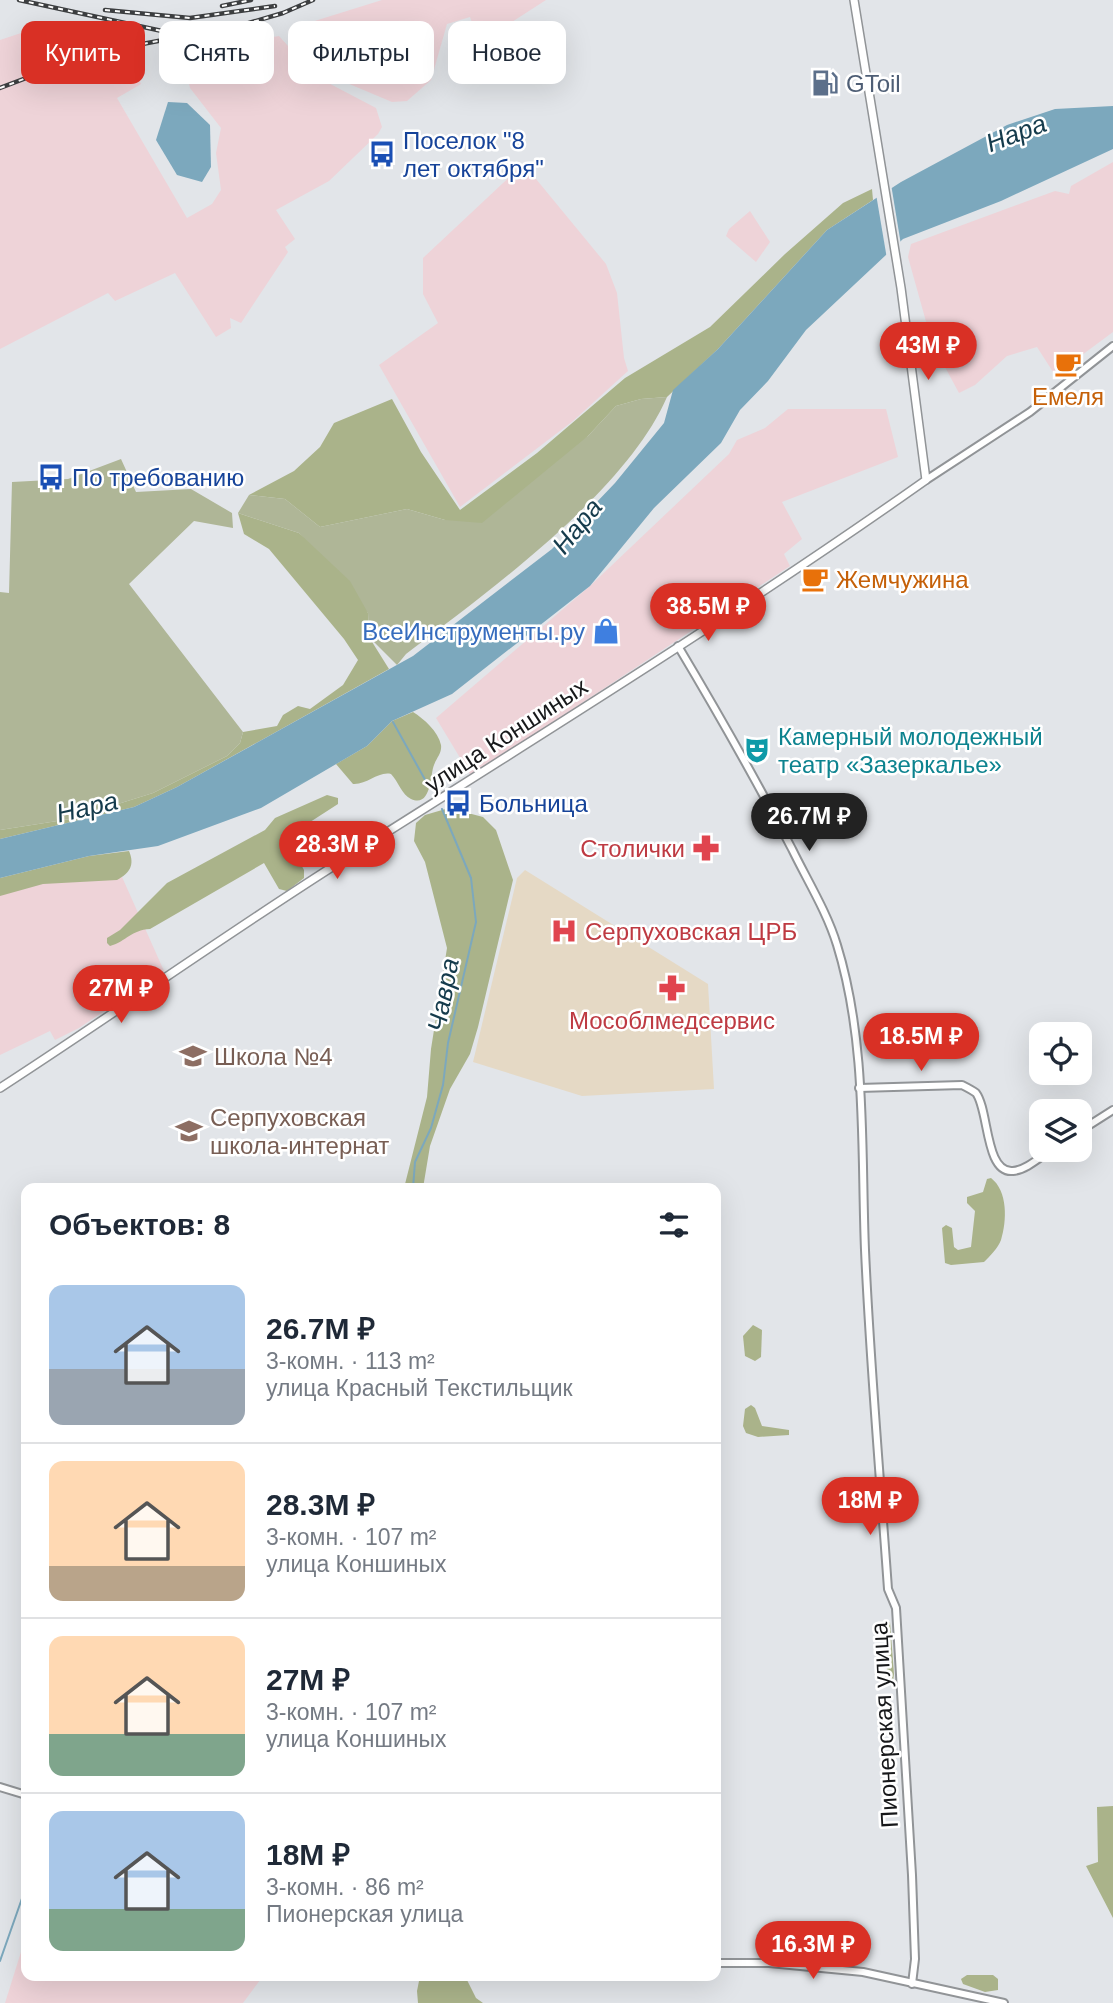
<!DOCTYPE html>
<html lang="ru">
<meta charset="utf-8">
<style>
body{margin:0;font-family:Helvetica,sans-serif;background:#f2f2f3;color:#1f2937;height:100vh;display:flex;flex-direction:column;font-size:26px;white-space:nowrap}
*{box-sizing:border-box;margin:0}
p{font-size:23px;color:#747a83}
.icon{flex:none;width:38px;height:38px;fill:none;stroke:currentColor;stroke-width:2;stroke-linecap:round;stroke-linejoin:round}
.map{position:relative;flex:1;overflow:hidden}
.panel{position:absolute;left:21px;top:1183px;width:700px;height:798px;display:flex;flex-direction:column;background:#fff;border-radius:14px;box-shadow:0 7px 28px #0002}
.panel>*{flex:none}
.banner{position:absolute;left:21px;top:21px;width:700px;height:63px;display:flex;gap:14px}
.controls{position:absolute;left:1029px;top:1022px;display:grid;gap:14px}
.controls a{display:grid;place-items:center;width:63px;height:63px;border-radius:14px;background:#fff;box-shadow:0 7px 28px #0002;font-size:35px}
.price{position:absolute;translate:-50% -60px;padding:0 16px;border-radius:24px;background:#d93025;color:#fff;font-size:23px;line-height:46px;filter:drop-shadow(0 2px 4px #0008)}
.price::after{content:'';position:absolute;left:50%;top:42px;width:21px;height:16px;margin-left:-10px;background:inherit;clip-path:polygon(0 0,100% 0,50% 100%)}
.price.active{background:#222;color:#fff}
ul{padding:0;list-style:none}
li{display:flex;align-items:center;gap:21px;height:175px;padding:0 28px}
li+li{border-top:2px solid #e0e1e3}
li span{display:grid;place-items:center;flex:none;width:196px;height:140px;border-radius:14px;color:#555}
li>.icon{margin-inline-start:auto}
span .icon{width:84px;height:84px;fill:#fffc;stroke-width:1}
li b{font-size:30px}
h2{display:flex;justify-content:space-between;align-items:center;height:84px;padding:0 28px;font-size:30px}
.tag{padding:0 24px;border-radius:14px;background:#fff;box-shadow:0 7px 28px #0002;font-size:24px;line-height:63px}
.tag.active{background:#d93025;color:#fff}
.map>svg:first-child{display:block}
.industrial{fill:#eed3d8}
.medical{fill:#e5d9c5}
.green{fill:#afb697}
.forest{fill:#aab38a}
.water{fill:#7ca8bd}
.pier{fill:#e2e5e9}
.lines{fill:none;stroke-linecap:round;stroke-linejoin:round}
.stream{stroke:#7ca8bd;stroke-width:2}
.tertiary-casing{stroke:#919497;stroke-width:10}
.secondary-casing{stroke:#919497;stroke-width:10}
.tertiary{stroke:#fff;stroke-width:6}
.secondary{stroke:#fff;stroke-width:7}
.rail-casing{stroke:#3d3f41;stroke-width:4.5}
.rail{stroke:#fff;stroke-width:2;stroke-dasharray:5;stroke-linecap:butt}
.labels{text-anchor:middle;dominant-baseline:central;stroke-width:5;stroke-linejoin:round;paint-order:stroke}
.service-label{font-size:24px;fill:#4e5e75;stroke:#fff;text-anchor:start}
.transit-label{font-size:24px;fill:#164399;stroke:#fff;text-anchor:start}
.food-label{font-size:24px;fill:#c56008;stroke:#fff}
.shop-label{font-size:24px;fill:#366cbe;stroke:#fff;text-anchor:end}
.street-label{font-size:24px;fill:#17181a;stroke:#fff}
.culture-label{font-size:24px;fill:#0d838f;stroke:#fff;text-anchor:start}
.health-label{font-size:24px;fill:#be3a42;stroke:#fff;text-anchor:end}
.education-label{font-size:24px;fill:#785e54;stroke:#fff;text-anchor:start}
.water-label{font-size:26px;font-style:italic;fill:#153b4c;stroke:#fff}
</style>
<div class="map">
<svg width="1113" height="2003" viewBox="0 0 1113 2003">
<rect width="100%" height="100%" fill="#e2e5e9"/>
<g class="industrial">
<polygon points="382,0 546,0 501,29 474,28 470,17 447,24 431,80 407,101 392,102 335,78 327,65 314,61 289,29"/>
<polygon points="77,24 117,30 141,84 117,98 187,218 212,204 221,190 216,153 221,128 190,88 188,79 267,38 279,36 315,76 376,108 382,127 378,134 329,181 276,210 295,239 285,247 288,252 241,323 230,318 231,328 216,337 175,273 115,301 108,293 0,349 0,40 45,25"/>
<polygon points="1113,162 1113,332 1055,375 1037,347 1007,356 975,385 959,393 932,343 908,257 911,244 1055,191 1069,194 1071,186"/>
<polygon points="519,168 527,168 606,264 617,293 624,358 628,371 573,421 460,507 379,365 438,323 423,294 423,258"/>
<polygon points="750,211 770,242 756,262 726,236 729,229"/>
<polygon points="788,409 886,409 898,457 782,502 802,539 784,554 790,566 471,776 436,718 590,586 729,454 737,440 765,428"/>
<polygon points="114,859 164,971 79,1028 55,1040 50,1031 0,1055 0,883"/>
<polygon points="26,1936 26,1976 263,1976 243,2003 5,2003"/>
</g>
<polygon class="medical" points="525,870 708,984 714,1089 582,1096 473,1062 517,878"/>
<g class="green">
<path d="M667,397C626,492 488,592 406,654L397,665L369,637L368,613L299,533L238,513L249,495L285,499L320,527L407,509L445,520L588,436L616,406L641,399Z"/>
<polygon points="121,459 136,492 191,489 232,513 233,528 194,521 129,584 243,732 240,743 227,756 153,793 70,819 0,830 0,592 9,593 12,482 68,479"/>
</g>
<g class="forest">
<polygon points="872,189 873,200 827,230 718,349 667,397 641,399 616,406 588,436 482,523 445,520 407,509 320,527 285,499 249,495 294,471 320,447 334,423 392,399 421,452 460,510 537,453 625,378 710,327 785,254 843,203"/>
<polygon points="238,513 299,533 350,581 368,613 369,637 389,669 177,787 134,807 0,839 0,830 70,819 153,793 227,756 240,743 243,732 277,726 283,715 298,706 310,709 343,685 358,660 344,639 269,549 244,534"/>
<path d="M413,712C424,719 438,731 441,745C442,753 437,757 434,765C430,774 432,808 411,799C402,795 398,781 391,774C378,771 367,785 353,784L336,764L367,746L392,721Z"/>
<path d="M327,795L338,798V804L290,835L288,841L304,870V878L287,891L279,889L264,863L150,929C131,930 127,941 110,946L107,943V938L120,930L167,883L265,830L275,818Z"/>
<polygon points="449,808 483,817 496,830 513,880 478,1027 470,1054 450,1089 430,1146 423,1188 404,1188 427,1097 431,1049 447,948 425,862 414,841 416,823 425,815"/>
<path d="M129,851C135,865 130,873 117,880L43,884L0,896V878L89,856Z"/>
<path d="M991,1178C1008,1191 1007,1221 1001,1240C998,1248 990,1256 984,1262L951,1265L945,1263L942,1228L946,1225L952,1228L954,1247L958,1250L971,1247L975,1211L967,1203V1197L983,1192L987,1179Z"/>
<polygon points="753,1325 762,1330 761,1357 755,1361 745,1356 743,1336"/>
<polygon points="751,1405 755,1408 762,1426 789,1430 789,1435 758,1437 746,1433 743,1426 745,1409"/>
<polygon points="885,1621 890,1622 894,1674 893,1681 886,1683 877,1678 880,1674 887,1674"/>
<polygon points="1113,1806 1113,1918 1086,1866 1098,1862 1097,1807"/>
<polygon points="967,1975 993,1975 998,1979 998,1990 985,1992 963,1984 961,1979"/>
<polygon points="420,1976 465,1976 476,1998 483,2003 418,2003 417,1991"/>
</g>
<g class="water">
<polygon points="168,102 187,103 210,125 211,167 202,182 177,175 156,140"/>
<polygon points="1113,106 1113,149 1001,201 903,239 806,330 768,381 740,410 721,443 654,508 590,586 452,694 392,721 367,746 261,808 158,846 89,856 0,878 0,839 134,807 177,787 413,656 552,549 615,483 664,423 673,390 718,349 827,230 901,182 1007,125 1055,109"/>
</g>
<polygon class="pier" points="891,184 901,245 887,259 876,194"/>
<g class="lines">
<g class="stream">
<polyline points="393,722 428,785"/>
<polyline points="413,1188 415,1162 431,1128 443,1085 448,1043 476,922 471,878 442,809"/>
<polyline points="0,1961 26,1887"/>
</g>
<g class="tertiary-casing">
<g id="tertiary">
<polyline points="926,480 1030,412 1113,346"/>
<path d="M678,646C718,713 756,780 792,849C807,880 827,912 837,945C867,1042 861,1150 865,1250C870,1363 880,1476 888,1589L896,1608L912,1875L915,1959L912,1984"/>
<path d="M859,1088L962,1085C966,1087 972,1090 976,1093C989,1110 985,1174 1013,1171C1026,1170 1040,1157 1051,1150"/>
<polyline points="1080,1131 1113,1110"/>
<polyline points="0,1787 26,1795"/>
<polyline points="716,1963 769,1963 863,1972 1004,2003"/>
</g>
</g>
<g class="secondary-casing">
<path id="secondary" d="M0,1088C111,1016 218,940 329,869C529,742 732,617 926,480L901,288L854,0"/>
</g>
<use href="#tertiary" class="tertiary"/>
<use href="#secondary" class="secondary"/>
<g class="rail-casing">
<g id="rail">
<polyline points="19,0 162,31 200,34 225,30 283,13 313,0"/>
<polyline points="222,6 251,0"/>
<polyline points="105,10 190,18 275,6"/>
<polyline points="0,88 90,54 179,37"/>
</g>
</g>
<use href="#rail" class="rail"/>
</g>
<defs>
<g id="fuel-bare" transform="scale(2.1)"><path d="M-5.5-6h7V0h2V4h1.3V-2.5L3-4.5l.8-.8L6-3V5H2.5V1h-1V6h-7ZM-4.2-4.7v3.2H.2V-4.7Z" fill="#5c6f8a" stroke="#fff" stroke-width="2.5" paint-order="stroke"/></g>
<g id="bus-bare" transform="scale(2.1)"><path d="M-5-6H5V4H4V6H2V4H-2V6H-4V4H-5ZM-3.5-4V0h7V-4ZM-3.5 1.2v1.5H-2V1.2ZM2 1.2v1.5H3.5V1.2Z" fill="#1a4fb4" stroke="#fff" stroke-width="2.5" paint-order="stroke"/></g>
<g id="cafe-bare" transform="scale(2.1)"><path d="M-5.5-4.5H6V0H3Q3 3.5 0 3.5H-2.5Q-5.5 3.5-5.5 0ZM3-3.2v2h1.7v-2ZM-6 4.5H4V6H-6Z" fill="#e8710a" stroke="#fff" stroke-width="2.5" paint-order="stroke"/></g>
<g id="shop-bare" transform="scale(2.1)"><path d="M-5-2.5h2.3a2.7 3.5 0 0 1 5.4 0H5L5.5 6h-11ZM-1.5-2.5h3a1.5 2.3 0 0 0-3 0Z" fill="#3f7fe0" stroke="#fff" stroke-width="2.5" paint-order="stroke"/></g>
<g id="theatre-bare" transform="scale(2.1)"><path d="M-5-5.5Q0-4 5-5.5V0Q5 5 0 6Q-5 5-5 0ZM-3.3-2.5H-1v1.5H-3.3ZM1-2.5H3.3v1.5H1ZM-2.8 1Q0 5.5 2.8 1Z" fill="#0f9aa8" stroke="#fff" stroke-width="2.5" paint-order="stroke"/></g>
<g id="pharmacy-bare" transform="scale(2.1)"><path d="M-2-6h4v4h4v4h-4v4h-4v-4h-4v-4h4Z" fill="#e0444e" stroke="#fff" stroke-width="2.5" paint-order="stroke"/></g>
<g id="hospital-bare" transform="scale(2.1)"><path d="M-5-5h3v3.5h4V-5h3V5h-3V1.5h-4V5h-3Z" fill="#e0444e" stroke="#fff" stroke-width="2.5" paint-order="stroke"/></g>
<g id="school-bare" transform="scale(2.1)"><path d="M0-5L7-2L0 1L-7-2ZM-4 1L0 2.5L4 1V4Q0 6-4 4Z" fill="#8d6e63" stroke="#fff" stroke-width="2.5" paint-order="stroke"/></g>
</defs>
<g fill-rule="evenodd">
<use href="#fuel-bare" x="825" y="83"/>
<use href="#bus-bare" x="382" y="154"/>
<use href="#cafe-bare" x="1068" y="364"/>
<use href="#bus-bare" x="51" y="477"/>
<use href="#cafe-bare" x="815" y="579"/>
<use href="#shop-bare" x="606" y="631"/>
<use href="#theatre-bare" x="757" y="750"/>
<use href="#bus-bare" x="458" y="803"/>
<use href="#pharmacy-bare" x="706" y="848"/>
<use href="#hospital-bare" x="564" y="931"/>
<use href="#pharmacy-bare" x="672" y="988"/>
<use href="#school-bare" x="193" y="1056"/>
<use href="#school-bare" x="189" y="1131"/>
</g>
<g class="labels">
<g class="service-label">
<text x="846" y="83">GToil</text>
</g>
<g class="transit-label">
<text x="403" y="140">Поселок "8<tspan x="403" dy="28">лет октября"</tspan></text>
<text x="72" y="477">По требованию</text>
<text x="479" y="803">Больница</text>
</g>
<g class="food-label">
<text x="1068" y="396">Емеля</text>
<text x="836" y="579" text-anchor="start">Жемчужина</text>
</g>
<g class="shop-label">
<text x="585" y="631">ВсеИнструменты.ру</text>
</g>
<g class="street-label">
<text transform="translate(506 735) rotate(-33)">улица Коншиных</text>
<text transform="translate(884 1725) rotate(-93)">Пионерская улица</text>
</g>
<g class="culture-label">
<text x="778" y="736">Камерный молодежный<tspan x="778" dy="28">театр «Зазеркалье»</tspan></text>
</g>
<g class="health-label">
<text x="685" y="848">Столички</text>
<text x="585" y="931" text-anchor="start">Серпуховская ЦРБ</text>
<text x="672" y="1020" text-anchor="middle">Мособлмедсервис</text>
</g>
<g class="education-label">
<text x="214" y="1056">Школа №4</text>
<text x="210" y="1117">Серпуховская<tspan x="210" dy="28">школа-интернат</tspan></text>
</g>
<g class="water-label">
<text transform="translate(1016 133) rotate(-21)">Нара</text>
<text transform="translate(577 526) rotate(-51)">Нара</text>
<text transform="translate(87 807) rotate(-13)">Нара</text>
<text transform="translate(443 995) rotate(-79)">Чавра</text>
</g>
</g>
</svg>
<div class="controls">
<a><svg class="icon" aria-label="locate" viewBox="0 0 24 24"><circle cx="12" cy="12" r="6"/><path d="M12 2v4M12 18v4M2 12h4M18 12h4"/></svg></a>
<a><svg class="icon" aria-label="layers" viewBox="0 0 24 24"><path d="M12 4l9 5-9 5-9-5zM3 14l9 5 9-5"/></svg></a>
</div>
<b class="price" style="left:928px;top:382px">43M ₽</b>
<b class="price" style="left:708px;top:643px">38.5M ₽</b>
<b class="price active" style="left:809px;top:853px">26.7M ₽</b>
<b class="price" style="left:337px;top:881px">28.3M ₽</b>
<b class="price" style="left:121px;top:1025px">27M ₽</b>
<b class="price" style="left:921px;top:1073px">18.5M ₽</b>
<b class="price" style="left:870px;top:1537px">18M ₽</b>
<b class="price" style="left:813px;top:1981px">16.3M ₽</b>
<div class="banner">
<a class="tag active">Купить</a>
<a class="tag">Снять</a>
<a class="tag">Фильтры</a>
<a class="tag">Новое</a>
</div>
<section class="panel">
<h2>Объектов: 8<svg class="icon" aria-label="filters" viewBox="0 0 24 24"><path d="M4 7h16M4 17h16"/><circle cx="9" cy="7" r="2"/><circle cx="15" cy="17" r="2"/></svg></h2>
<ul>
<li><span style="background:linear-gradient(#a9c7e8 60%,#9aa5b1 0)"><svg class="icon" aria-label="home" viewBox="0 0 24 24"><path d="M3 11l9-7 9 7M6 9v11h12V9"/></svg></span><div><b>26.7M ₽</b><p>3-комн. · 113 m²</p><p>улица Красный Текстильщик</p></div></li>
<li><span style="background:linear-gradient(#ffd9b3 75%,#b9a48a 0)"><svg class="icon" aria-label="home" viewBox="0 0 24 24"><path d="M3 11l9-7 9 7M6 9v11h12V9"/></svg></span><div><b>28.3M ₽</b><p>3-комн. · 107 m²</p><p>улица Коншиных</p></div></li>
<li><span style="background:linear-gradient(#ffd9b3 70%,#7fa58c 0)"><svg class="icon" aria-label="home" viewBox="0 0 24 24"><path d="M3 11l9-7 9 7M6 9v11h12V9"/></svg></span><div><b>27M ₽</b><p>3-комн. · 107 m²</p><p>улица Коншиных</p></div></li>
<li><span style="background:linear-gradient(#a9c7e8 70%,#7fa58c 0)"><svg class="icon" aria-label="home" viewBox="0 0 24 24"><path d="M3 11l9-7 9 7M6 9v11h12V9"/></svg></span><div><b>18M ₽</b><p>3-комн. · 86 m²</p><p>Пионерская улица</p></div></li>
</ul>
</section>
</div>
